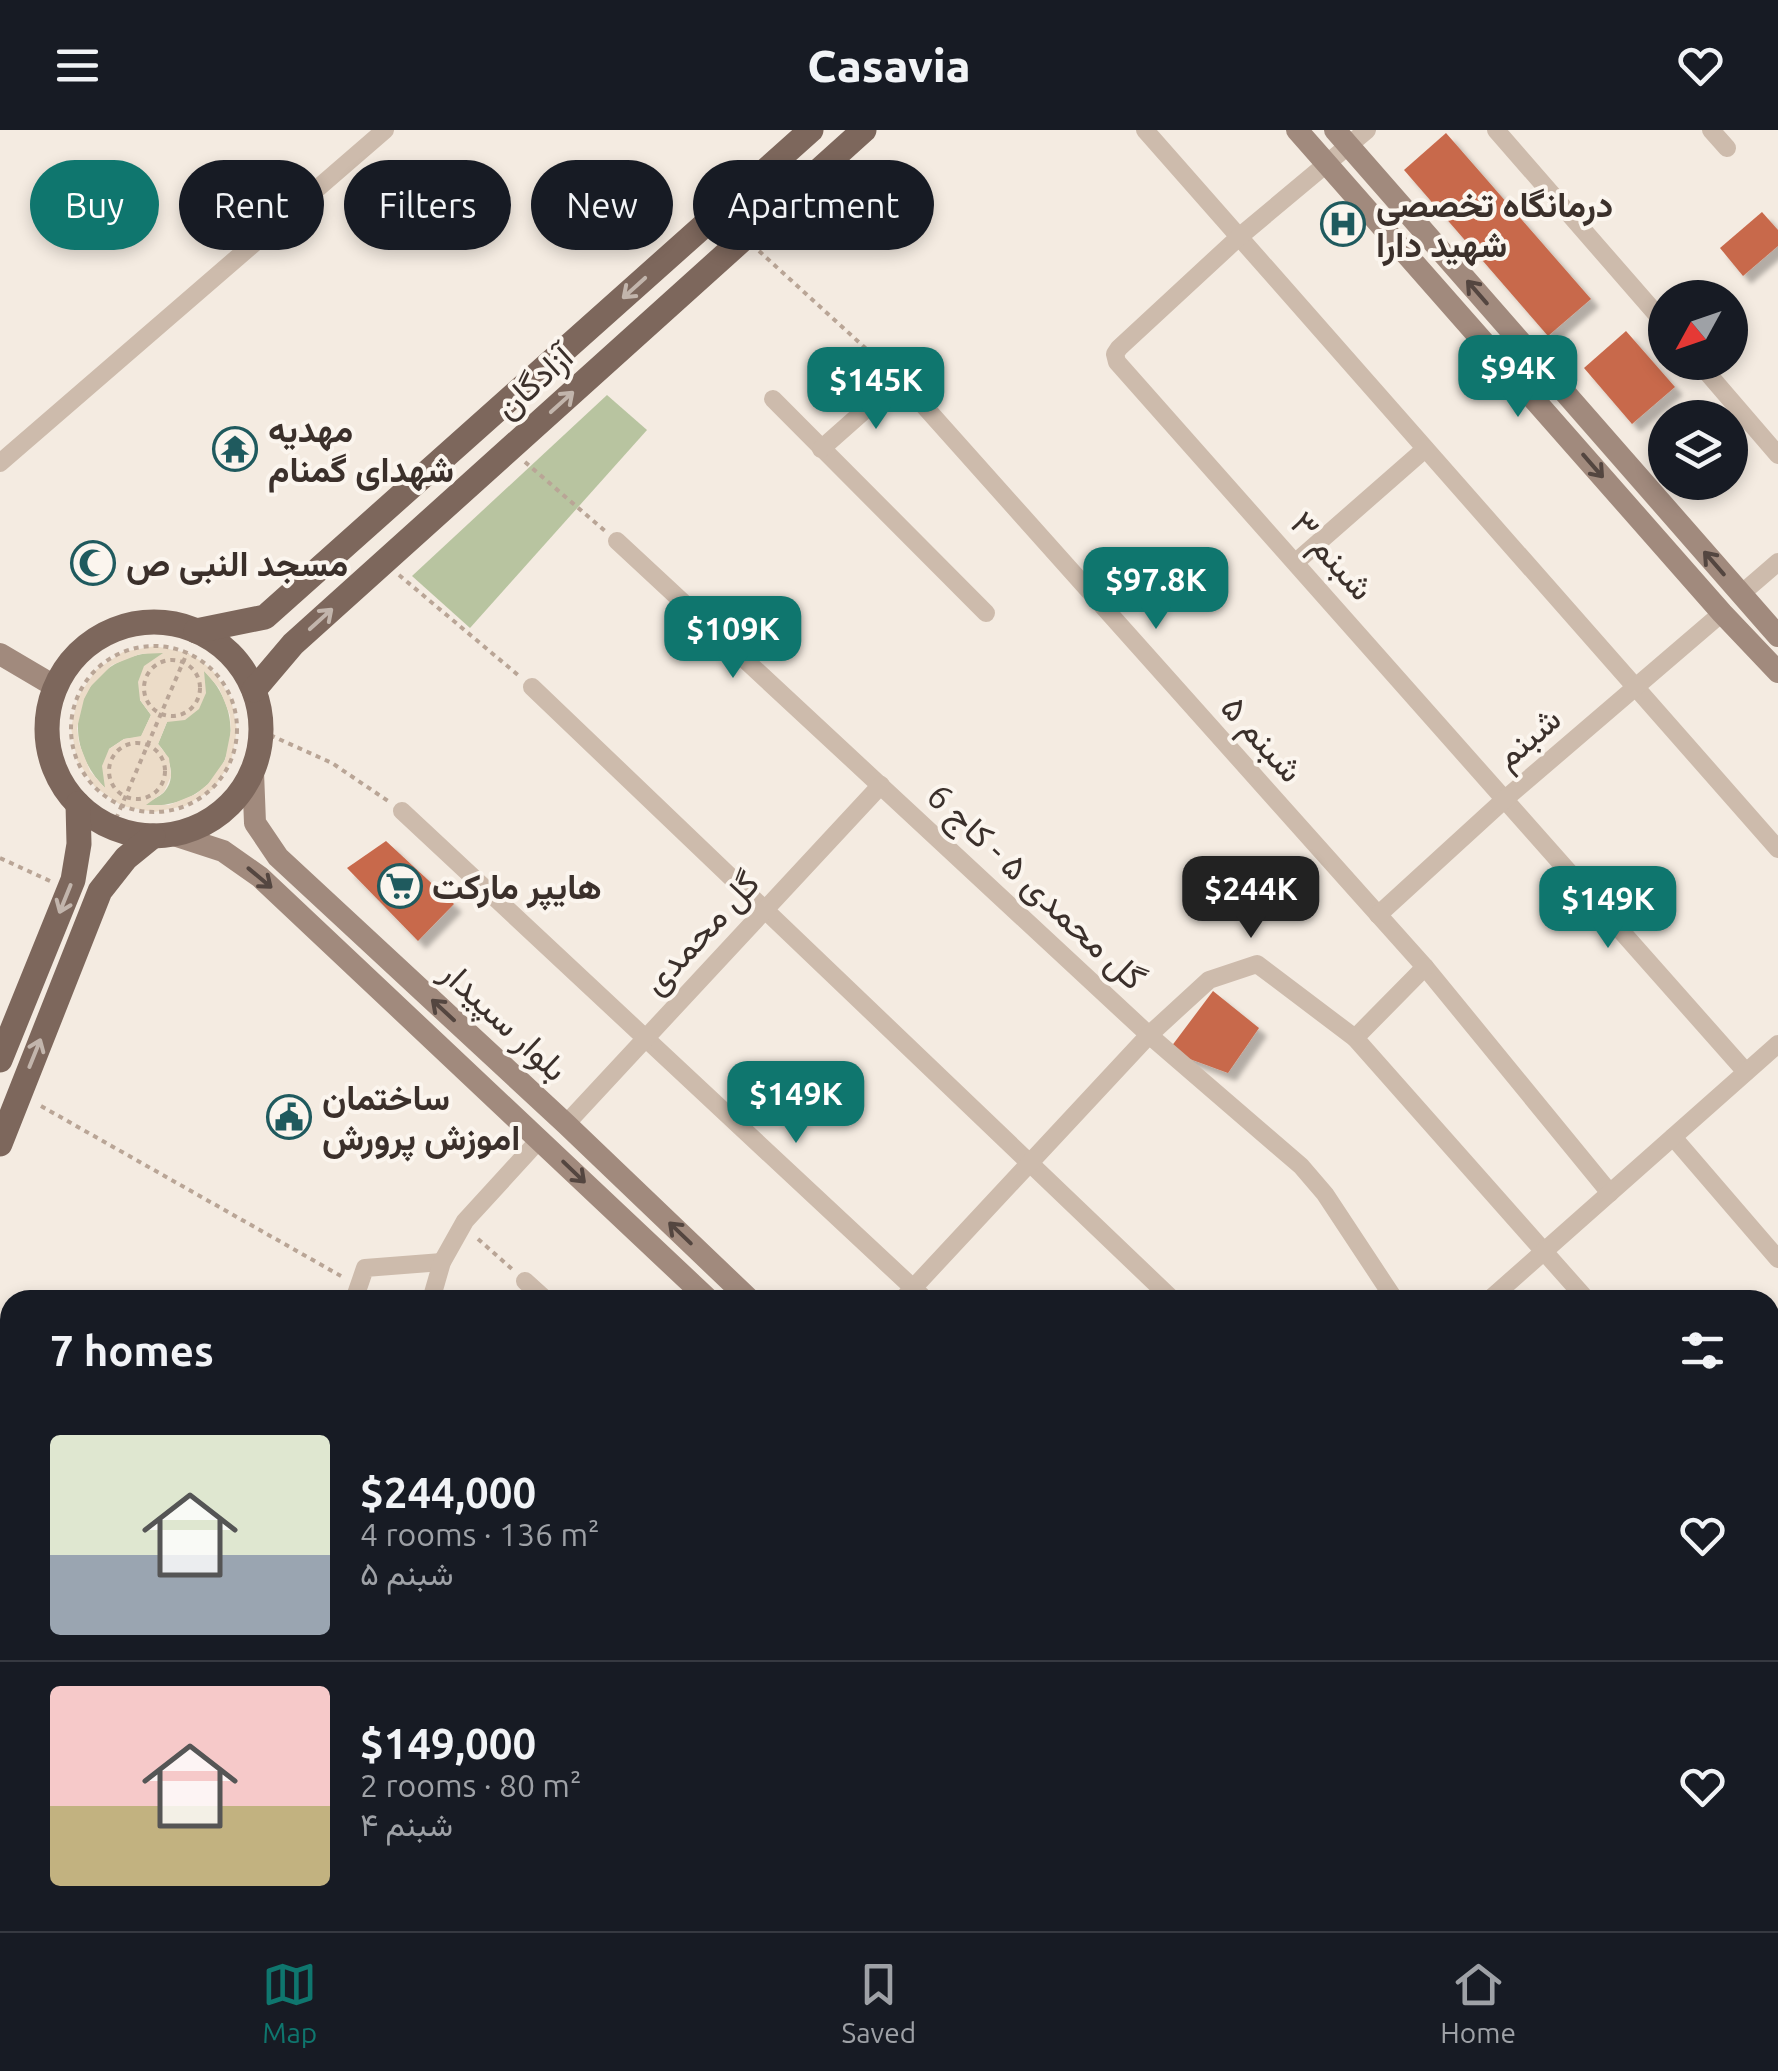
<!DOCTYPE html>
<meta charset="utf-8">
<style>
body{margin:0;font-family:Ubuntu,Vazirmatn,sans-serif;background:#242831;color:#f1f3f6;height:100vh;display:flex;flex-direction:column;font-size:38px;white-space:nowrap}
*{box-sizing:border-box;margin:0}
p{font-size:32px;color:#9ea1a6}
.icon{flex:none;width:55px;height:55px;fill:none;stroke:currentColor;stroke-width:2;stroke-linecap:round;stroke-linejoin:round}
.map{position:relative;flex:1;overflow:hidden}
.sheet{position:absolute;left:0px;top:1160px;width:1780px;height:642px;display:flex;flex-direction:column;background:#171b24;border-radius:30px 30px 0 0;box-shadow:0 5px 15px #0003}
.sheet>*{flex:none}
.banner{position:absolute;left:30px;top:30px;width:1000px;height:90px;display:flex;gap:20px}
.needle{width:65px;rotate:230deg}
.controls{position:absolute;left:1648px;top:150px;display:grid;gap:20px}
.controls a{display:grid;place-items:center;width:100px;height:100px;border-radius:50%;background:#171b24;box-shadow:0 5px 15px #0003;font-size:50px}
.price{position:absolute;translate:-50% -85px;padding:0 22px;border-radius:20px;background:#0f766e;color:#fff;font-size:32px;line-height:65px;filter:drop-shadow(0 2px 5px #0008)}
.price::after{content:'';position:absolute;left:50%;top:60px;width:30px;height:22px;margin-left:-15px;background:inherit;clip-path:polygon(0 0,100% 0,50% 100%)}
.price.active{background:#222;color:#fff}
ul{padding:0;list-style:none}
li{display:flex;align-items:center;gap:30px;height:250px;padding:0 50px}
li+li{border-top:2px solid #363941}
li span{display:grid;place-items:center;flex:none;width:280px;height:200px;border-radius:10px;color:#555}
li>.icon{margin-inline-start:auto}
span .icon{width:120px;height:120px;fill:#fffc;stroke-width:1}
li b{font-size:42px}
h2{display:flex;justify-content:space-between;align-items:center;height:120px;padding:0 50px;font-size:42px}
.chip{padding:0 35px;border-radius:45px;background:#171b24;box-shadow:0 5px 15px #0003;font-size:35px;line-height:90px}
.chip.active{background:#0f766e;color:#fff}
header{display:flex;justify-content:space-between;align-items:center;height:130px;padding:0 50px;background:#171b24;font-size:45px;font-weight:800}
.menu{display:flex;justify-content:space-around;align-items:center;height:140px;border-top:2px solid #363941;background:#171b24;font-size:28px;color:#9ea1a6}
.menu a{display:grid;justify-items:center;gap:5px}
.menu .active{color:#0f766e}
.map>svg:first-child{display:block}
.green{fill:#b8c4a0}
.plaza{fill:#ecdcc8;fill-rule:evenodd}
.building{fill:#c8694b;filter:url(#shadow)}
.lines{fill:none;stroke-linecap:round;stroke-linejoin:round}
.path{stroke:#b9a596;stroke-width:4;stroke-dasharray:5 5;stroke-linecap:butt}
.street{stroke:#cdbbac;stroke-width:18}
.secondary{stroke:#a18a7d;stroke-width:22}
.primary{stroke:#7d675c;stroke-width:25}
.oneway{stroke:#c2b5ac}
.oneway2{stroke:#544640}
.labels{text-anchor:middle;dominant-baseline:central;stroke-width:8;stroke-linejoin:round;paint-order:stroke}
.poi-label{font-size:35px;font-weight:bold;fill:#3b302b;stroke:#fbf5ee;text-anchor:start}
.street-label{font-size:35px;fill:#3b302b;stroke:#fbf5ee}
</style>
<header><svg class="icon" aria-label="menu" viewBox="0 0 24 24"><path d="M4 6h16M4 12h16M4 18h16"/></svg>Casavia<svg class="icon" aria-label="heart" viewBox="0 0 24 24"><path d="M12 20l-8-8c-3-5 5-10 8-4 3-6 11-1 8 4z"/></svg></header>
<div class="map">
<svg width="1778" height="1801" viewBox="0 0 1778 1801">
<defs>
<filter id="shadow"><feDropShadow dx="8" dy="8" stdDeviation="2.5" flood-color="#0004"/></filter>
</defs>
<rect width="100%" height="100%" fill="#f4ebe1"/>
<g class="green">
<polygon points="607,265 647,300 470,498 412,446"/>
<path d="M155,522L166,523L140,570L151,585L141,607L124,609L109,619L108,661C52,608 78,529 155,522Z"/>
<path d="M201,538C261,592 224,683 142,675C149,671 160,667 165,661C177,647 169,625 158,614L167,592Z"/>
<polygon points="454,1792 533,1793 542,1801 454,1801"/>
<polygon points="597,1793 597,1792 674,1793 666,1801 588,1801"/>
</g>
<path class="plaza" d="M155,516L187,523L201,531L213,541L231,568L237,600L231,632L213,659L185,676L154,682L122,676L95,657L77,630L71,598L78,567L96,540L123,522ZM163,523L144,536L138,552L140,570L151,585L141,606L124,609L109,619L102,636L105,658L90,641L79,613L77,598L84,569L91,556L112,535L140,524ZM204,541L219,558L230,585L231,600L225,630L208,654L196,664L169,675H146L164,662L171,646L169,628L158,614L167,592L185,590L199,579L206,563Z"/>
<g class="building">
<polygon points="1446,3 1591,169 1548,206 1404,40"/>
<polygon points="1762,82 1778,100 1778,116 1743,146 1720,118"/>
<polygon points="1626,201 1675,257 1632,294 1584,238"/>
<polygon points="386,711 454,774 418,811 347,738"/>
<polygon points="1213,861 1259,898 1228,943 1168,921"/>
</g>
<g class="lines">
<g class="path">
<polyline points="759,121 885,236"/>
<polyline points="525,332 605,401"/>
<polyline points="399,445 518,545"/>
<circle cx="154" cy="599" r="83"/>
<circle cx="172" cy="558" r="28"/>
<polyline points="261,601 332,633 388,671"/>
<circle cx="137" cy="641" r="28"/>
<polyline points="112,698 187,523"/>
<polyline points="0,728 50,751"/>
<polyline points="41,976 341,1146"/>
<polyline points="478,1109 512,1139"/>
<polyline points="456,1792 456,1801"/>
<polyline points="552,1792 562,1801"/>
<polyline points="1395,1792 1404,1801 1413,1792"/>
<polyline points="1520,1792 1527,1801"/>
<polyline points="1372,1801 1381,1792"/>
<polyline points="1428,1801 1437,1792"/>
</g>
<g class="street">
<polyline points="1145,0 1778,719"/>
<polyline points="1367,0 1239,107 1119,218 1115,224 1117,232 1746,942"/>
<polyline points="1496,0 1665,194"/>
<polyline points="1711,0 1727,18"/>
<polyline points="1698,232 1778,325"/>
<polyline points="773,269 986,483"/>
<polyline points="821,319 900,249 1425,837 1610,1063"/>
<polyline points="0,333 385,0"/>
<polyline points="617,411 1149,905 1301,1036 1325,1064 1395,1170"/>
<polyline points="1296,432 1425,319"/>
<polyline points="1741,464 1778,432"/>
<polyline points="532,557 1173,1170"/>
<polyline points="402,681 926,1170"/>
<polyline points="1378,785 1505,669 1722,483"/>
<polyline points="1355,908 1425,837"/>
<polyline points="566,994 881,655"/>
<polyline points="1673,1007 1778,1129"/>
<polyline points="525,1151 546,1170"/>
<polyline points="354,1170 365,1138 442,1132"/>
<polyline points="431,1170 442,1132 465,1091 540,1009"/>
<polyline points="902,1170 1149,905 1209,850 1257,834 1355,908 1587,1170"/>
<polyline points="1489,1170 1778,914"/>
<polyline points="1770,1230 1778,1223"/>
<polyline points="0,1247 10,1252"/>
<polyline points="0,1431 10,1436"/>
<polyline points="1770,1540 1778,1549"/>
<polyline points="0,1659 10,1663"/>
<polyline points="0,1747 10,1751"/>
<polyline points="83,1792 98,1801"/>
<polyline points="300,1792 319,1801"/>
<polyline points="691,1792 700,1801"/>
<polyline points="1203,1792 1212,1801"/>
<polyline points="1745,1792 1750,1801"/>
<polyline points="423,1801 423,1792"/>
<polyline points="943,1801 946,1792 955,1801"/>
<polyline points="1768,1801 1778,1793"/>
</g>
<g class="secondary">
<polyline points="1297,0 1722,483 1778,542"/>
<polyline points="1335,0 1778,506"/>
<polyline points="0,524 56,557"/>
<polyline points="253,642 255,693 278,727 566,994 750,1170"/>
<polyline points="174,705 223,721 260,747 709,1170"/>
<polyline points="1262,1792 1263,1801"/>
<polyline points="1306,1792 1307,1801"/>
</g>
<g class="primary">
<circle cx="154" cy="599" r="107"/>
<polyline points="196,501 265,487 811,0"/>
<polyline points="254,560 293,514 864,0"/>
<polyline points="0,930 73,750 79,714 78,674"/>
<polyline points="0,1014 100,761 126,728 153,706"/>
</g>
</g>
<defs><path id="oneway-shaft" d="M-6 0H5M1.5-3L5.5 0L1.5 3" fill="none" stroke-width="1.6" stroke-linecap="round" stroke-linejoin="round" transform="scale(2.5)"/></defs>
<g class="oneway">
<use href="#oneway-shaft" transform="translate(634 158) rotate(138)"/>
<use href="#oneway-shaft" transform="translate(562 272) rotate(-42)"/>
<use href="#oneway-shaft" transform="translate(321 489) rotate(-42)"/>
<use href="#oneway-shaft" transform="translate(65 769) rotate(112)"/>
<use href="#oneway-shaft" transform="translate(35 923) rotate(-68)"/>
</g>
<g class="oneway2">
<use href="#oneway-shaft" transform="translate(1477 162) rotate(-131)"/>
<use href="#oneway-shaft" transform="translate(1593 336) rotate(49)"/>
<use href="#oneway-shaft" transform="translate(1714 433) rotate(-131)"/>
<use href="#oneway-shaft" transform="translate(260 748) rotate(40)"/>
<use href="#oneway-shaft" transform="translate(443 880) rotate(-137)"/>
<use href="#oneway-shaft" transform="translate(574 1042) rotate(44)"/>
<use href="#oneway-shaft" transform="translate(680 1103) rotate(-136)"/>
</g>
<defs>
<g id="hospital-ring" transform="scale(2.25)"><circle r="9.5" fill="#fbf5ee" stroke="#1f5a5e" stroke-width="1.5"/><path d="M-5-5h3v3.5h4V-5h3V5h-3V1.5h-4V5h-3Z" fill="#1f5a5e"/></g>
<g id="temple-ring" transform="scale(2.25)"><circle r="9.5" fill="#fbf5ee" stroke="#1f5a5e" stroke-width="1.5"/><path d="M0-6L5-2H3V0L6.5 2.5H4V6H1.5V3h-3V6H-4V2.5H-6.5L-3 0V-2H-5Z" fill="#1f5a5e"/></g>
<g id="mosque-ring" transform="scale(2.25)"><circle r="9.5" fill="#fbf5ee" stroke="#1f5a5e" stroke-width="1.5"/><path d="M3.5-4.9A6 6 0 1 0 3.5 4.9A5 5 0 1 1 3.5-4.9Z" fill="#1f5a5e"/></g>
<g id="supermarket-ring" transform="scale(2.25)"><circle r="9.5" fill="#fbf5ee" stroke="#1f5a5e" stroke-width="1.5"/><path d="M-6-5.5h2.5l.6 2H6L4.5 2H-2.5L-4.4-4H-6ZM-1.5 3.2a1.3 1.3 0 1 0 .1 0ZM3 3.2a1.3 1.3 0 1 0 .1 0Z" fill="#1f5a5e"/></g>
<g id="civic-ring" transform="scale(2.25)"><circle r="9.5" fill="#fbf5ee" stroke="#1f5a5e" stroke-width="1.5"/><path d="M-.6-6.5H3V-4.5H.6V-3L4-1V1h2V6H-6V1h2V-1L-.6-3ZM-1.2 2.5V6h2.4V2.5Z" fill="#1f5a5e"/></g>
</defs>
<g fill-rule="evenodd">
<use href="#hospital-ring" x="1343" y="94"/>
<use href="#temple-ring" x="235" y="319"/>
<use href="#mosque-ring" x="93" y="433"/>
<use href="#supermarket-ring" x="400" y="756"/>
<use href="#civic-ring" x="289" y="987"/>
</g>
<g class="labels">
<g class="poi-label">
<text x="1376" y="74">درمانگاه تخصصى<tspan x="1376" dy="40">شهید دارا</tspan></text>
<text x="268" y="299">مهدیه<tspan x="268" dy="40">شهدای گمنام</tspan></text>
<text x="126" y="433">مسجد النبی ص</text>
<text x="432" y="756">هایپر مارکت</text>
<text x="322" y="967">ساختمان<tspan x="322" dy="40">اموزش پرورش</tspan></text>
</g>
<g class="street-label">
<text transform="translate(533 251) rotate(-42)">آزادگان</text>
<text transform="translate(1333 425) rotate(48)">شبنم ۳</text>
<text transform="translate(1527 607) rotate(-41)">شبنم</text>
<text transform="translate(1263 608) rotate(48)">شبنم ۵</text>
<text transform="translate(1037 756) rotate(43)">گل محمدی ۵ - کاج 6</text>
<text transform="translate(700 802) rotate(-47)">گل محمدی</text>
<text transform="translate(505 890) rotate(43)">بلوار سپیدار</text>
</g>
</g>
</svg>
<div class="controls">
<a><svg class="needle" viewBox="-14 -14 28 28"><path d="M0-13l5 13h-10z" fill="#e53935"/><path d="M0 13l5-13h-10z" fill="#9ea1a6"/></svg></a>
<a><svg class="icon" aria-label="layers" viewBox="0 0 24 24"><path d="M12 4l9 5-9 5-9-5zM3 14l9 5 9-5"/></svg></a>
</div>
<b class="price" style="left:1518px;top:290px">$94K</b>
<b class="price" style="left:876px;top:302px">$145K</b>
<b class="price" style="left:1156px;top:502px">$97.8K</b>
<b class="price" style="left:733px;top:551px">$109K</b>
<b class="price active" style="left:1251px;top:811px">$244K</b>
<b class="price" style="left:1608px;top:821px">$149K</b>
<b class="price" style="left:796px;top:1016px">$149K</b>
<div class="banner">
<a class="chip active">Buy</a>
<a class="chip">Rent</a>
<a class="chip">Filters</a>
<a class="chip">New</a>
<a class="chip">Apartment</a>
</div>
<section class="sheet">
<h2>7 homes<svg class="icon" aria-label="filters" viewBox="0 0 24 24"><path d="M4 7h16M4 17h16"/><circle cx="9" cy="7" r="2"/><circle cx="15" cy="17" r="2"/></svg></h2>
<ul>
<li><span style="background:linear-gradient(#dfe7d0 60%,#9aa5b1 0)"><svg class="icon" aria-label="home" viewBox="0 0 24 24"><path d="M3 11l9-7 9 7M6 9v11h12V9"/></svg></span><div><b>$244,000</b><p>4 rooms · 136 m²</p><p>شبنم ۵</p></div><svg class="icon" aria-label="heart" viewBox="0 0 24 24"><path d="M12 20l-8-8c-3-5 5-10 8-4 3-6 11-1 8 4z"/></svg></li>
<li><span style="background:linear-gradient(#f6c9c9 60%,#c2b280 0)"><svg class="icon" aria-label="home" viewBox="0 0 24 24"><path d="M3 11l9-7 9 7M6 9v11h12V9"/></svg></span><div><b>$149,000</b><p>2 rooms · 80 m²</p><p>شبنم ۴</p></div><svg class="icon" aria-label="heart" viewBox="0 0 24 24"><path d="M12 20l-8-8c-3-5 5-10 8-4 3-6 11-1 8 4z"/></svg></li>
</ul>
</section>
</div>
<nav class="menu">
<a class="active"><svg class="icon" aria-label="map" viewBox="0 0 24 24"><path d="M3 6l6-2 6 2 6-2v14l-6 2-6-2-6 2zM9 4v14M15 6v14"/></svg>Map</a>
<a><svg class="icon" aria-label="saved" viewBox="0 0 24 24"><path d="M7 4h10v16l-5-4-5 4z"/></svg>Saved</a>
<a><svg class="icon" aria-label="home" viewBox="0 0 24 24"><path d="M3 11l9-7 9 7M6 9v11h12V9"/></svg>Home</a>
</nav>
